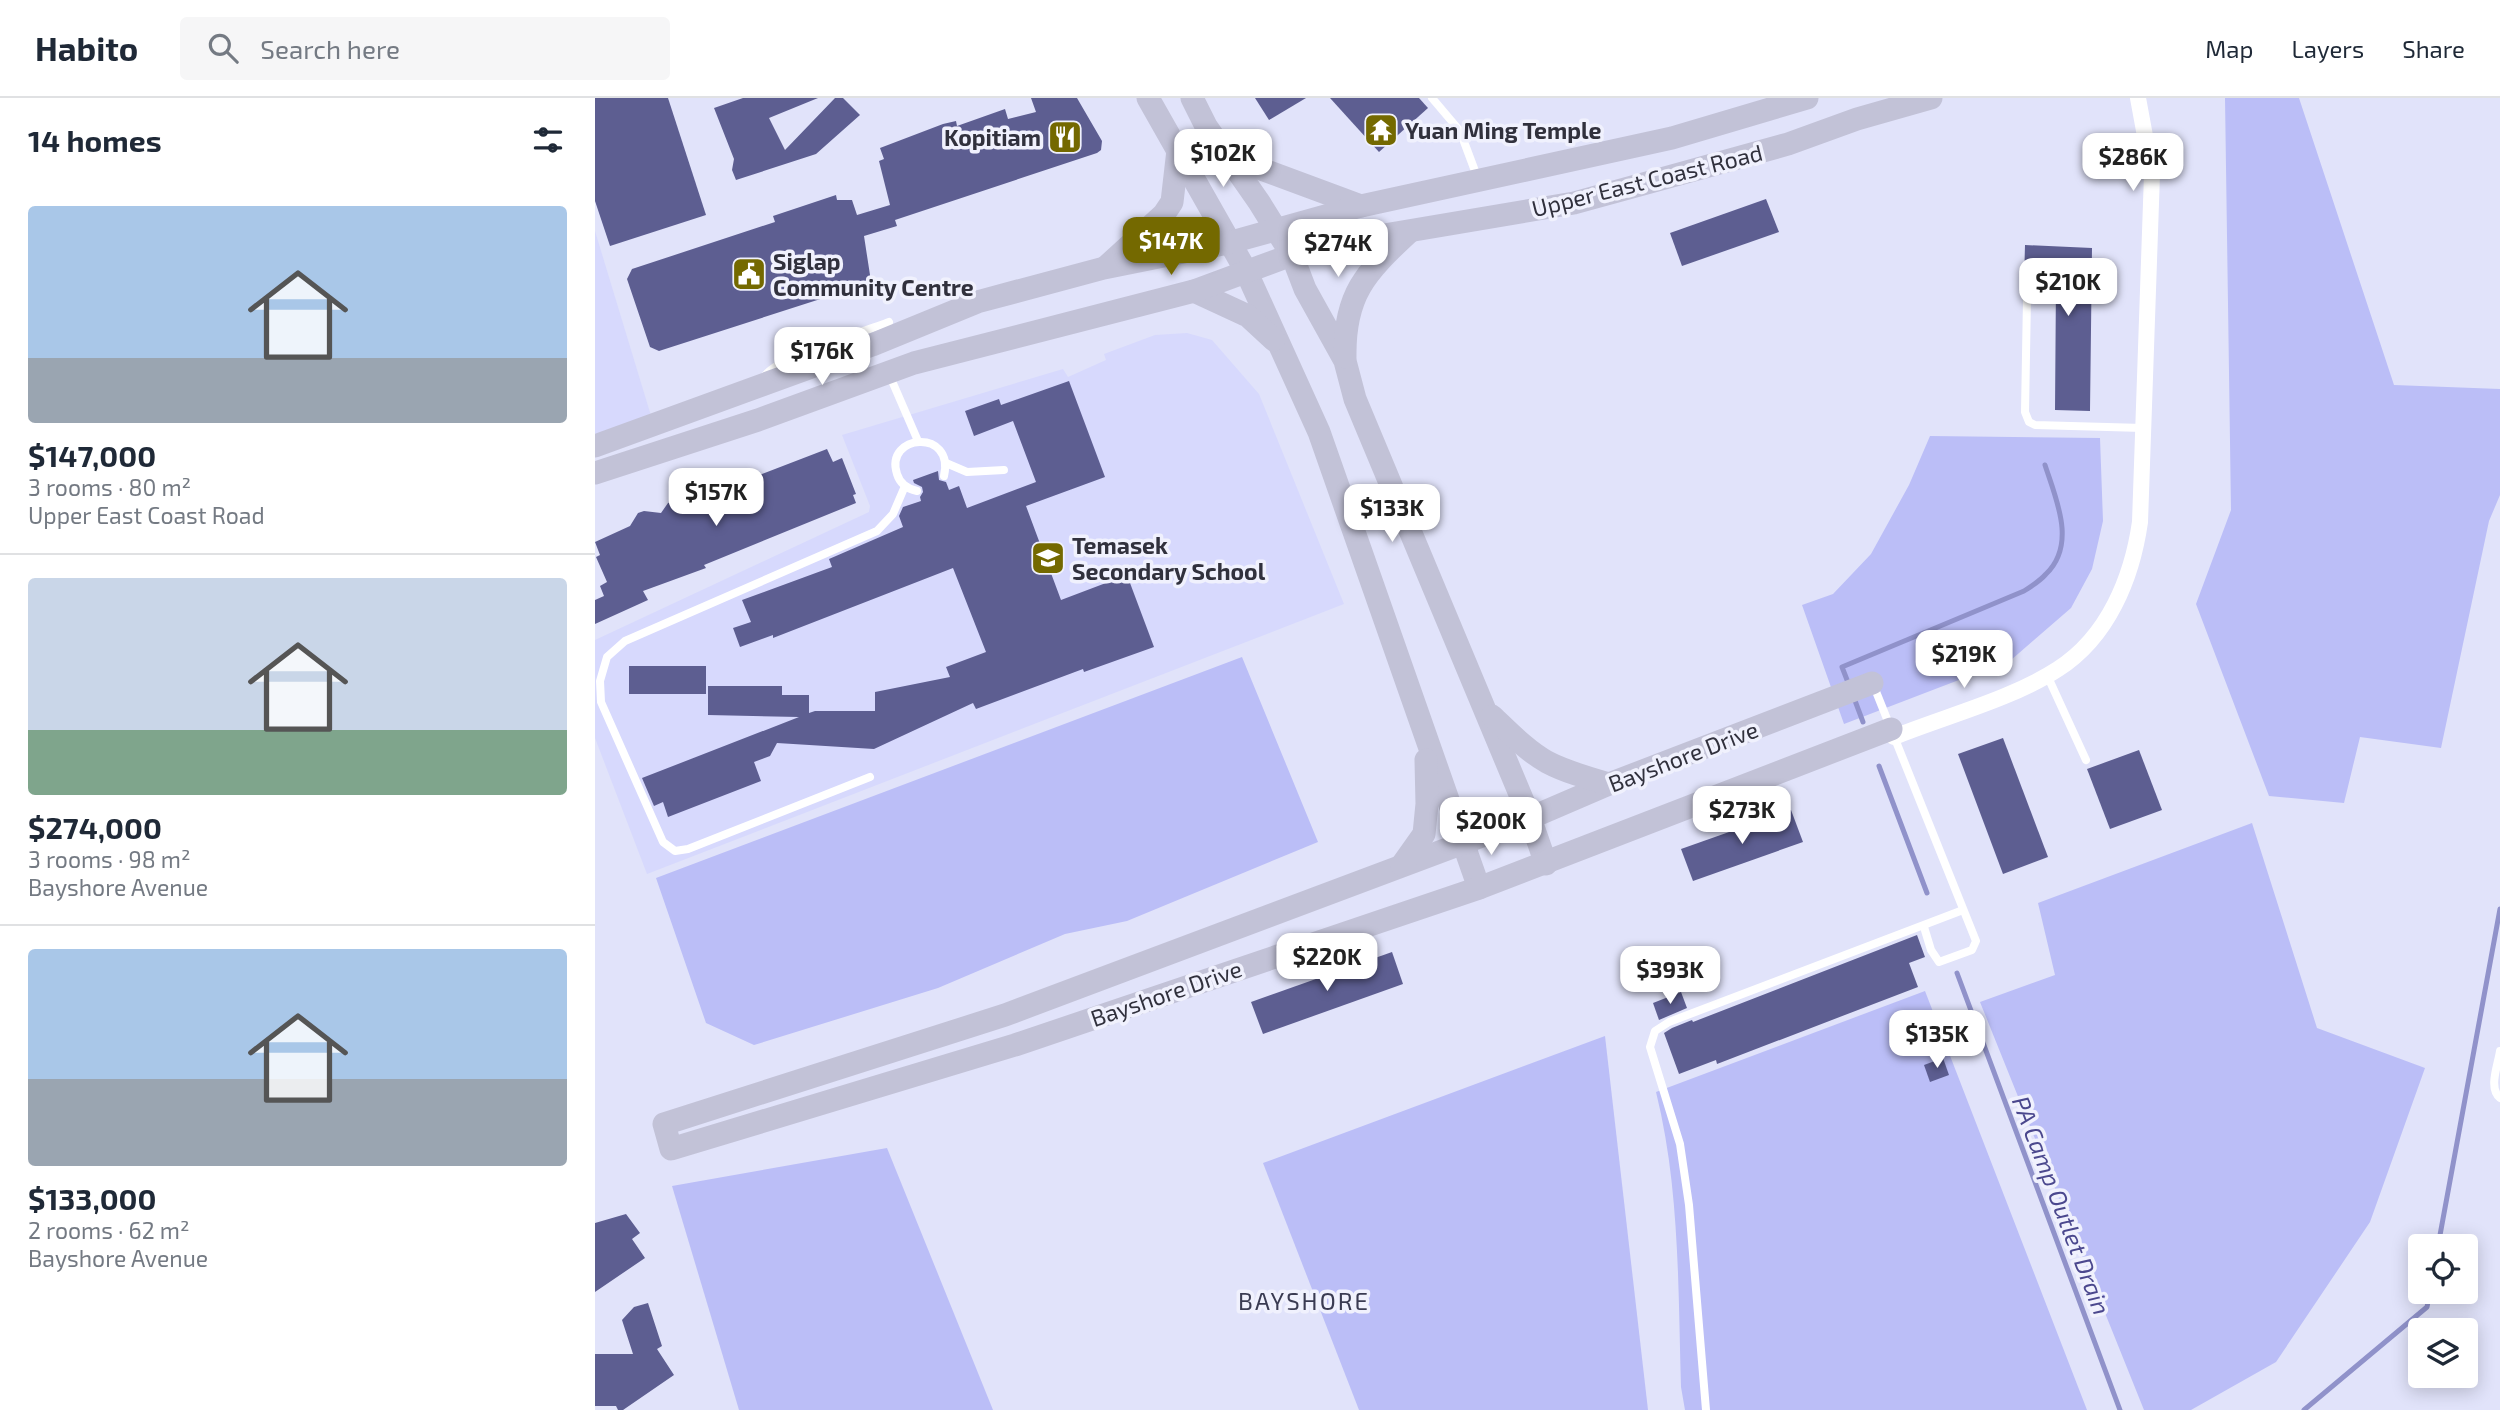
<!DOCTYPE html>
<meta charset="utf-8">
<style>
body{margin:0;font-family:"Exo 2",sans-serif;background:#f6f6f7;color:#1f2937;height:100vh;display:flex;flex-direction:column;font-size:26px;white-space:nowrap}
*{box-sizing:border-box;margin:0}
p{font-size:23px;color:#747a83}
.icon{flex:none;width:38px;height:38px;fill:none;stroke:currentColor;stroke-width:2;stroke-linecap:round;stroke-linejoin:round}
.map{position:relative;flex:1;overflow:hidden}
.details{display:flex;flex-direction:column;background:#fff;width:595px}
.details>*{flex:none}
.fabs{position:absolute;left:1813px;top:1136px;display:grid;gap:14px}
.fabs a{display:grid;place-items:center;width:70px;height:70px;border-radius:7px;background:#fff;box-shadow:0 4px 18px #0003;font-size:35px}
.price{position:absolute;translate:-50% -60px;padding:0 16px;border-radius:14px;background:#fff;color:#222;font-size:23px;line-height:46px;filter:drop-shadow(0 2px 4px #0008)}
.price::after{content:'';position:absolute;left:50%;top:42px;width:21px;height:16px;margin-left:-10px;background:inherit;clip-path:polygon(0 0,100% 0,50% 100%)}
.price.active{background:#746900;color:#fff}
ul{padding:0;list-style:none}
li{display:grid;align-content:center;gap:14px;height:371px;padding:0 28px}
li+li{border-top:2px solid #e0e1e3}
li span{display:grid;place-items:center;height:217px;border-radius:7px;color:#555}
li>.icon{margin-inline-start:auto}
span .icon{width:126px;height:126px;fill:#fffc;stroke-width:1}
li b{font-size:30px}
h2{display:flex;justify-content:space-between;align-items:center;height:84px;padding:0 28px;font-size:30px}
header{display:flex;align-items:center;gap:42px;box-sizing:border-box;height:98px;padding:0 35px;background:#fff;border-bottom:2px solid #e0e1e3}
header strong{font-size:33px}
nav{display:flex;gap:38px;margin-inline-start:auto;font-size:24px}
.search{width:490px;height:63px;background:#f6f6f7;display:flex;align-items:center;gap:18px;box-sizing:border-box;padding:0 24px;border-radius:7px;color:#747a83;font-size:26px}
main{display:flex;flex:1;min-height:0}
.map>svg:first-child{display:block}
.built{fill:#d7d9fd}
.green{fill:#bbbef7}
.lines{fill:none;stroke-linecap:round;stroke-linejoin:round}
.stream{stroke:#9092ca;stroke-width:5}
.building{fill:#5d5e91}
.lane{stroke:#fff;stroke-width:8}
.street{stroke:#fff;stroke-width:16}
.secondary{stroke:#c2c2d7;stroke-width:23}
.labels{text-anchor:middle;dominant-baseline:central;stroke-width:7;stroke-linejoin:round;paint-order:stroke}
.poi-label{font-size:23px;font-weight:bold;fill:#31313d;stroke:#f0f1fd;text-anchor:start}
.street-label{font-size:23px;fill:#31313d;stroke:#f0f1fd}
.water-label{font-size:24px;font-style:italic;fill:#4b488e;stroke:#f0f1fd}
.neighbourhood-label{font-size:24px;letter-spacing:2px;fill:#3a3b52;stroke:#f0f1fd}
</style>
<header>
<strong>Habito</strong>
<div class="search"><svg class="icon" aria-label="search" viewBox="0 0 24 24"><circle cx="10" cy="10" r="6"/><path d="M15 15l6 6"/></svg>Search here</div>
<nav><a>Map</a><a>Layers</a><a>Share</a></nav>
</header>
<main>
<section class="details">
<h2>14 homes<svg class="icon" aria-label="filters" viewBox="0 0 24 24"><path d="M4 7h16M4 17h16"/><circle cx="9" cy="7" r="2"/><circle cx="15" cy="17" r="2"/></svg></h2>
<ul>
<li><span style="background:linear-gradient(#a9c7e8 70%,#9aa5b1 0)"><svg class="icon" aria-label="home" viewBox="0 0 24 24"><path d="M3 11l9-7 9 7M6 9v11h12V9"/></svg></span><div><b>$147,000</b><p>3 rooms · 80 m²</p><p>Upper East Coast Road</p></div></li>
<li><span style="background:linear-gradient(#c9d6e8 70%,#7fa58c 0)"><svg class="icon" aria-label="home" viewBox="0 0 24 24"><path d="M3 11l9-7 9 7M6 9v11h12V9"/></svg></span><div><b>$274,000</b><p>3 rooms · 98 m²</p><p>Bayshore Avenue</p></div></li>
<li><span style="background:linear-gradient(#a9c7e8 60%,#9aa5b1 0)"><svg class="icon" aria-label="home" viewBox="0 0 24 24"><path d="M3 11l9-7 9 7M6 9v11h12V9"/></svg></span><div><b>$133,000</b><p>2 rooms · 62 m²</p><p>Bayshore Avenue</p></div></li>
</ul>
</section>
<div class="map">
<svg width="1905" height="1312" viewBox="0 0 1905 1312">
<rect width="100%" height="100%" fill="#e1e3fa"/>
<g class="built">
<polygon points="0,133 57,321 0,336"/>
<polygon points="592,235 617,242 664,296 749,506 52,776 0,640 0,542 274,414 275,408 247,337 468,271 473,279 511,262 509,256 560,237"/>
</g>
<g class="green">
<polygon points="1630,0 1704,0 1799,287 1905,291 1905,397 1894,423 1846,650 1765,639 1749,705 1674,698 1601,506 1636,412"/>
<polygon points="1335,338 1505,340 1508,423 1497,471 1476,510 1416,562 1249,626 1207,507 1238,496 1276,456 1314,387"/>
<polygon points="647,559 723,744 532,823 470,836 343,890 159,947 111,925 61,780"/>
<polygon points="1657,725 1722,930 1830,970 1775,1124 1681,1264 1596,1312 1549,1312 1385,904 1460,877 1443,805"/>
<path d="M1330,893L1492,1312H1090L1086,1289C1083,1190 1085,1091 1061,994Z"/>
<polygon points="1010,938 1053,1312 764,1312 668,1065"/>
<polygon points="292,1050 398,1312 144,1312 77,1088"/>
</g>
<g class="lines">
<g class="stream">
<path d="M1254,587L1247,569L1429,493C1437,488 1445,483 1451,476C1482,446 1461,401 1450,367"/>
<polyline points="1259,600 1268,624"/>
<polyline points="1284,668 1332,795"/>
<polyline points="1362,875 1525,1312"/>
<polyline points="1843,1148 1905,811"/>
<polyline points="1709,1312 1832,1209 1835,1194"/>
</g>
</g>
<g class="building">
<polygon points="0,0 73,0 111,117 15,148 0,103"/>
<polygon points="148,0 223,0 174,20 190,52 240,0 248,0 265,17 221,56 141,82 137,72 139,61 119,10"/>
<polygon points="436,0 482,0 507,43 506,52 502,55 300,122 302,128 269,138 275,177 273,183 269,187 64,253 55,249 32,181 37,171 180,124 178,118 241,97 242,102 257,102 262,117 295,107 284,63 289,61 285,50 348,26 361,23 362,28 410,11 413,21 441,14"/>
<polygon points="660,0 711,0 674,22"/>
<polygon points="735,0 824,0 833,10 784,54"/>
<polygon points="1171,101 1184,134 1087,168 1075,135"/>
<polygon points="1430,147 1497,150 1495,313 1460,312 1461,184 1429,183"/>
<polygon points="474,283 510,379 431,408 466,502 532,477 559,549 489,574 488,571 381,611 378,605 279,651 182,645 175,658 159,664 166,683 73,719 68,704 59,708 47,680 204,619 113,617 113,588 187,588 187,597 214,597 214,615 220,613 280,613 280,594 355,579 351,569 391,554 358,470 178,540 178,537 145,549 138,530 156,524 147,502 237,469 234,461 308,429 304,418 308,409 326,403 325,399 328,394 327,389 319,385 318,382 343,373 344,382 351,384 354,392 364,388 372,410 441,384 418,323 379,338 370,313 404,301 406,307"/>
<polygon points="232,351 238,364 247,360 261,396 258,397 261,405 109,467 111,470 48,493 53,502 0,526 0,502 9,498 5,488 12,484 1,459 5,457 0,444 35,428 43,415 49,413 66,415 73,405 78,403 89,405 107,394 121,392 122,395 149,381 167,376"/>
<rect x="34" y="568" width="77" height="28"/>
<polygon points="1408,640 1453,759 1408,776 1363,656"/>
<polygon points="1544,652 1567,712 1515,731 1492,671"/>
<polygon points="1196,712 1208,744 1098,783 1086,751"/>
<polygon points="1322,837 1330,859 1314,865 1323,889 1122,966 1121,962 1084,976 1069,935 1077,930 1097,922 1098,924"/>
<polygon points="797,854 808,886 668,936 656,904"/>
<polygon points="1086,894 1092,910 1064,922 1058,905"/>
<polygon points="1348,960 1354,977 1335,984 1329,967"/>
<polygon points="31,1116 45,1135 37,1141 50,1160 0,1194 0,1125"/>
<polygon points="53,1205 67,1248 62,1251 79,1277 28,1312 23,1312 21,1308 0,1308 0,1256 38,1256 27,1222 39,1209"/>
</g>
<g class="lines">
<g class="lane">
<polyline points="837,0 865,33 883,81"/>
<polyline points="1432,200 1430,314 1434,324 1440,327 1548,330"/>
<polyline points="294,276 323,343"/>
<path d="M169,279C183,257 267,235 294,224"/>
<polyline points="351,365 372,374 409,372"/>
<path d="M322,393C313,391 305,386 302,376C289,336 360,330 349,378"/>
<polyline points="1452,577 1491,662"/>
<polyline points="1278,586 1381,843 1377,852 1344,864 1336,852 1329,829"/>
<polyline points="275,679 93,751 80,753 68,744 6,604 5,583 12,559 30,543 282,433 298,416 310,388"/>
<path d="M1905,953C1903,967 1893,990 1905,1000"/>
<polyline points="1111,1312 1094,1107 1085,1046 1055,949 1060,933 1074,924 1368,812"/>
</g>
<path class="street" d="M1299,639C1351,618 1417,601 1463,571C1513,539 1537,480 1545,424L1557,76L1543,0"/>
<g class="secondary">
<polyline points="553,0 651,173 724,334 884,790"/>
<polyline points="597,0 611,28 664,104 697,157 710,191 750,263 760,301 935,720 951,766"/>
<polyline points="634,49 651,64 666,71 766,108"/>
<polyline points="512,168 569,116 577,104 583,52"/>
<polyline points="599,193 653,218 679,242"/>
<path d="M750,259C749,197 770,175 814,134"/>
<polyline points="0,348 277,247 382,204 509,170 633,145 766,108 1077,40 1212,0"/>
<polyline points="0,375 163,322 319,265 599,193 718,149 979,105 1193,46 1262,21 1336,0"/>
<polyline points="1277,585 1014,686 935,720 410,917 69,1026 76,1051 420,947 884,790 1296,631"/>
<path d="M897,618C914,634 931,652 952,664C971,674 993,680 1014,686"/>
<polyline points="807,767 829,736 832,706 831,662"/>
</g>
</g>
<defs>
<g id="temple-square" transform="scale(1.75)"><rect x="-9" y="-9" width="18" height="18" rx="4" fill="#746900" stroke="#f0f1fd"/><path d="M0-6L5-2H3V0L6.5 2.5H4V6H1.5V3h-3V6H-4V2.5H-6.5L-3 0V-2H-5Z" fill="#fff"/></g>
<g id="restaurant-square" transform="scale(1.75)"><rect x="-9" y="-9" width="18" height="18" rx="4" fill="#746900" stroke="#f0f1fd"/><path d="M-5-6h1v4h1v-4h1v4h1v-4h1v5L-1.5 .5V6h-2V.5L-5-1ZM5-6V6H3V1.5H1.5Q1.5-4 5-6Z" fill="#fff"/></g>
<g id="civic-square" transform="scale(1.75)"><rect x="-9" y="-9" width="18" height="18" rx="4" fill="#746900" stroke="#f0f1fd"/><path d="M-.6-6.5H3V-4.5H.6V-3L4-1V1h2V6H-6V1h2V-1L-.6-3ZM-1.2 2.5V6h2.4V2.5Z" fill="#fff"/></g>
<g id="school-square" transform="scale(1.75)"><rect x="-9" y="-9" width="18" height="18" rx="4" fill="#746900" stroke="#f0f1fd"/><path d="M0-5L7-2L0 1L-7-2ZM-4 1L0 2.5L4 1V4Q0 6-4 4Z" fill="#fff"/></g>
</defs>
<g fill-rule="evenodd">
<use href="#temple-square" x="786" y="32"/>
<use href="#restaurant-square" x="470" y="39"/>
<use href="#civic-square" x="154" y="176"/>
<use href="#school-square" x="453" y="460"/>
</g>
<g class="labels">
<g class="poi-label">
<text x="810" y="32">Yuan Ming Temple</text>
<text x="446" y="39" text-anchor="end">Kopitiam</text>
<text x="178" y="163">Siglap<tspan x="178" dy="26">Community Centre</tspan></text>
<text x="477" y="447">Temasek<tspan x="477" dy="26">Secondary School</tspan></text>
</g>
<g class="street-label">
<text transform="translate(1052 82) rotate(-14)">Upper East Coast Road</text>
<text transform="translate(1088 658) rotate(-21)">Bayshore Drive</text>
<text transform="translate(571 895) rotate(-19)">Bayshore Drive</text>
</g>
<g class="water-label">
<text transform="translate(1467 1107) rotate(69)">PA Camp Outlet Drain</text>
</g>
<g class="neighbourhood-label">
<text x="709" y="1202">BAYSHORE</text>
</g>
</g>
</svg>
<div class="fabs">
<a><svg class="icon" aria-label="locate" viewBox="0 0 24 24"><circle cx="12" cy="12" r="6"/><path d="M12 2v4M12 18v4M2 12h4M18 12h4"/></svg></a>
<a><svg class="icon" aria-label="layers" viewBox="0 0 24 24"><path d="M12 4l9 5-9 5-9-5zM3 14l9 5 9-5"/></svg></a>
</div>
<b class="price" style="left:628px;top:91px">$102K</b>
<b class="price" style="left:1538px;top:95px">$286K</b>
<b class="price active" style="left:576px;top:179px">$147K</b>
<b class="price" style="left:743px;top:181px">$274K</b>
<b class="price" style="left:1473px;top:220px">$210K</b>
<b class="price" style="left:227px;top:289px">$176K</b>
<b class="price" style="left:121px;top:430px">$157K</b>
<b class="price" style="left:797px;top:446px">$133K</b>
<b class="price" style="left:1369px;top:592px">$219K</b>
<b class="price" style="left:1147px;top:748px">$273K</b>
<b class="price" style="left:896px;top:759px">$200K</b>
<b class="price" style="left:732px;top:895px">$220K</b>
<b class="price" style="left:1075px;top:908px">$393K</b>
<b class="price" style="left:1342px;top:972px">$135K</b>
</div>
</main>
